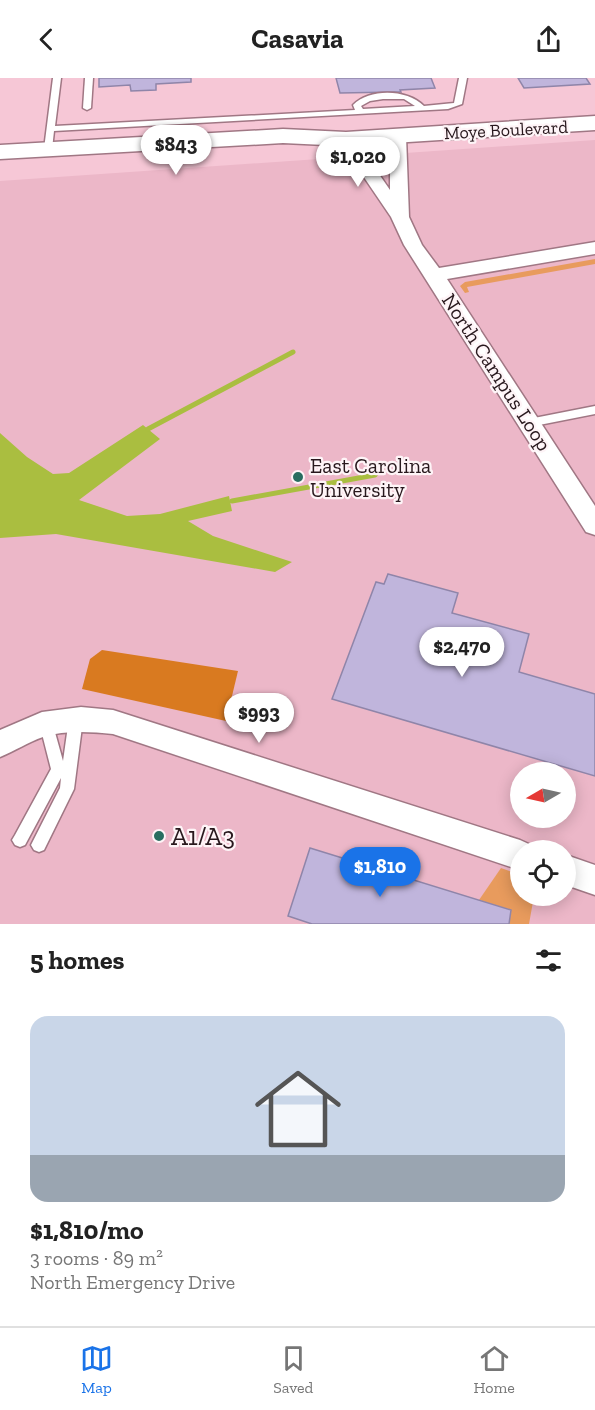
<!DOCTYPE html>
<meta charset="utf-8">
<style>
body{margin:0;font-family:"Zilla Slab",serif;background:#f6f6f6;color:#222;height:100vh;display:flex;flex-direction:column;font-size:22px;white-space:nowrap}
*{box-sizing:border-box;margin:0}
p{font-size:20px;color:#767676}
.icon{flex:none;width:33px;height:33px;fill:none;stroke:currentColor;stroke-width:2;stroke-linecap:round;stroke-linejoin:round}
.map{position:relative;height:846px;overflow:hidden}
.side{display:flex;flex-direction:column;background:#fff;flex:1}
.side>*{flex:none}
.needle{width:39px;rotate:261deg}
.tools{position:absolute;left:510px;top:684px;display:grid;gap:12px}
.tools a{display:grid;place-items:center;width:66px;height:66px;border-radius:50%;background:#fff;box-shadow:0 3px 15px #0003;font-size:30px}
.price{position:absolute;translate:-50% -51px;padding:0 14px;border-radius:21px;background:#fff;color:#222;font-size:20px;line-height:39px;filter:drop-shadow(0 2px 3px #0008)}
.price::after{content:'';position:absolute;left:50%;top:36px;width:18px;height:14px;margin-left:-9px;background:inherit;clip-path:polygon(0 0,100% 0,50% 100%)}
.price.active{background:#1a73e8;color:#fff}
ul{padding:0;list-style:none}
li{display:grid;align-content:center;gap:12px;height:318px;padding:0 30px}
li span{display:grid;place-items:center;height:186px;border-radius:18px;color:#555}
li>.icon{margin-inline-start:auto}
span .icon{width:108px;height:108px;fill:#fffc;stroke-width:1}
li b{font-size:26px}
h2{display:flex;justify-content:space-between;align-items:center;height:72px;padding:0 30px;font-size:26px}
header{display:flex;justify-content:space-between;align-items:center;height:78px;padding:0 30px;background:#fff;font-size:27px;font-weight:800}
.menu{display:flex;justify-content:space-around;align-items:center;height:84px;border-top:2px solid #e0e0e0;background:#fff;font-size:16px;color:#767676}
.menu a{display:grid;justify-items:center;gap:3px}
.menu .active{color:#1a73e8}
.map>svg:first-child{display:block}
.built{fill:#ecb7c8;fill-rule:evenodd}
.green{fill:#e89b5d}
.forest{fill:#d97a20}
.water{fill:#aabe40}
.lines{fill:none;stroke-linecap:round;stroke-linejoin:round}
.stream{stroke:#aabe40;stroke-width:5}
.building{fill:#c0b5dc;stroke:#8f85a9;stroke-width:1.5}
.lane-casing{stroke:#a07784;stroke-width:3}
.street-casing{stroke:#a07784;stroke-width:3}
.secondary-casing{stroke:#a07784;stroke-width:3}
.lane{fill:#fff;fill-rule:evenodd}
.street{fill:#fff;fill-rule:evenodd}
.secondary{fill:#fff;fill-rule:evenodd}
.poi-dot{fill:#296d60;stroke:#fef4f7;stroke-width:2}
.labels{text-anchor:middle;dominant-baseline:central;stroke-width:4.5;stroke-linejoin:round;paint-order:stroke}
.far-street-label{font-size:18px;fill:#28181d;stroke:#fef4f7}
.street-label{font-size:21px;fill:#28181d;stroke:#fef4f7}
.poi-label{font-size:21px;fill:#28181d;stroke:#fef4f7;text-anchor:start}
.near-poi-label{font-size:26px;fill:#28181d;stroke:#fef4f7;text-anchor:start}
</style>
<header><svg class="icon" aria-label="back" viewBox="0 0 24 24"><path d="M15 5l-7 7 7 7"/></svg>Casavia<svg class="icon" aria-label="share" viewBox="0 0 24 24"><path d="M12 15V3M7 8l5-5 5 5M5 13v7h14v-7"/></svg></header>
<div class="map">
<svg width="595" height="846" viewBox="0 0 595 846">
<rect width="100%" height="100%" fill="#f6c7d6"/>
<path class="built" d="M595,62V846H0V103ZM520,694H566V740H520ZM520,772H566V818H520Z"/>
<g class="green">
<polygon points="595,181 595,186 467,209 469,214 465,215 460,208 465,204"/>
<polygon points="501,790 520,797 520,818 534,818 529,846 509,846 511,832 479,822"/>
</g>
<polygon class="forest" points="102,572 238,593 226,643 82,611 90,581"/>
<polygon class="water" points="143,347 160,361 79,422 127,438 160,436 229,418 232,433 188,443 213,458 292,484 275,494 56,456 0,460 0,355 27,379 53,396 69,395"/>
<g class="lines">
<g class="stream">
<polyline points="148,351 293,274"/>
<polyline points="232,423 375,397"/>
</g>
</g>
<g class="building">
<polygon points="99,0 191,0 191,4 156,6 156,12 131,13 130,7 99,9"/>
<polygon points="336,0 431,0 435,10 400,12 401,14 395,14 340,15"/>
<polygon points="518,0 586,0 590,6 524,10"/>
<polygon points="388,496 458,515 452,535 529,556 519,594 595,616 595,698 332,621 376,504 384,506"/>
<polygon points="310,770 511,832 509,846 312,846 288,838"/>
</g>
<g class="lines">
<g class="lane-casing">
<g id="lane">
<path d="M53,0H61L55,48L355,32L353,27C370,10 407,11 424,28L454,25L459,0H467L462,26L448,31L54,53L52,71L48,74L44,71ZM383,21H404L415,28L363,31L361,28L370,23Z"/>
<polygon points="85,0 93,0 91,30 87,32 83,30"/>
<polygon points="595,328 595,336 529,349 523,345 529,341"/>
<polygon points="76,635 81,637 83,641 74,711 44,772 39,774 34,772 31,767 60,710 61,700 25,767 20,769 15,767 12,762 15,757 51,691 39,644 41,640 46,638 51,640 63,683 69,641 71,637"/>
</g>
</g>
<g class="street-casing">
<g id="street">
<polygon points="398,53 406,58 409,139 422,167 439,190 595,164 595,176 447,201 595,428 595,457 586,454 404,167 391,139 338,61 340,57 352,57 390,112 390,58"/>
<path d="M81,629L113,632L520,762L531,767L534,772H520V792L113,656C90,654 66,652 43,659C28,664 15,673 0,679V652L42,634Z"/>
<polygon points="566,777 595,787 595,817 566,807"/>
</g>
</g>
<g class="secondary-casing">
<polygon id="secondary" points="595,38 595,52 346,68 283,65 0,81 0,67 283,51 346,54"/>
</g>
<use href="#lane" class="lane"/>
<use href="#street" class="street"/>
<use href="#secondary" class="secondary"/>
</g>
<g class="poi-dot">
<circle cx="298" cy="399" r="6"/>
<circle cx="159" cy="758" r="6"/>
</g>
<g class="labels">
<g class="far-street-label">
<text transform="translate(506 52) rotate(-3)">Moye Boulevard</text>
</g>
<g class="street-label">
<text transform="translate(497 294) rotate(57)">North Campus Loop</text>
</g>
<g class="poi-label">
<text x="310" y="387">East Carolina<tspan x="310" dy="24">University</tspan></text>
</g>
<g class="near-poi-label">
<text x="171" y="758">A1/A3</text>
</g>
</g>
</svg>
<div class="tools">
<a><svg class="needle" viewBox="-14 -14 28 28"><path d="M0-13l5 13h-10z" fill="#e53935"/><path d="M0 13l5-13h-10z" fill="#767676"/></svg></a>
<a><svg class="icon" aria-label="locate" viewBox="0 0 24 24"><circle cx="12" cy="12" r="6"/><path d="M12 2v4M12 18v4M2 12h4M18 12h4"/></svg></a>
</div>
<b class="price" style="left:176px;top:98px">$843</b>
<b class="price" style="left:358px;top:110px">$1,020</b>
<b class="price" style="left:462px;top:600px">$2,470</b>
<b class="price" style="left:259px;top:666px">$993</b>
<b class="price active" style="left:380px;top:820px">$1,810</b>
</div>
<section class="side">
<h2>5 homes<svg class="icon" aria-label="filters" viewBox="0 0 24 24"><path d="M4 7h16M4 17h16"/><circle cx="9" cy="7" r="2"/><circle cx="15" cy="17" r="2"/></svg></h2>
<ul>
<li><span style="background:linear-gradient(#c9d6e8 75%,#9aa5b1 0)"><svg class="icon" aria-label="home" viewBox="0 0 24 24"><path d="M3 11l9-7 9 7M6 9v11h12V9"/></svg></span><div><b>$1,810/mo</b><p>3 rooms · 89 m²</p><p>North Emergency Drive</p></div></li>
</ul>
</section>
<nav class="menu">
<a class="active"><svg class="icon" aria-label="map" viewBox="0 0 24 24"><path d="M3 6l6-2 6 2 6-2v14l-6 2-6-2-6 2zM9 4v14M15 6v14"/></svg>Map</a>
<a><svg class="icon" aria-label="saved" viewBox="0 0 24 24"><path d="M7 4h10v16l-5-4-5 4z"/></svg>Saved</a>
<a><svg class="icon" aria-label="home" viewBox="0 0 24 24"><path d="M3 11l9-7 9 7M6 9v11h12V9"/></svg>Home</a>
</nav>
